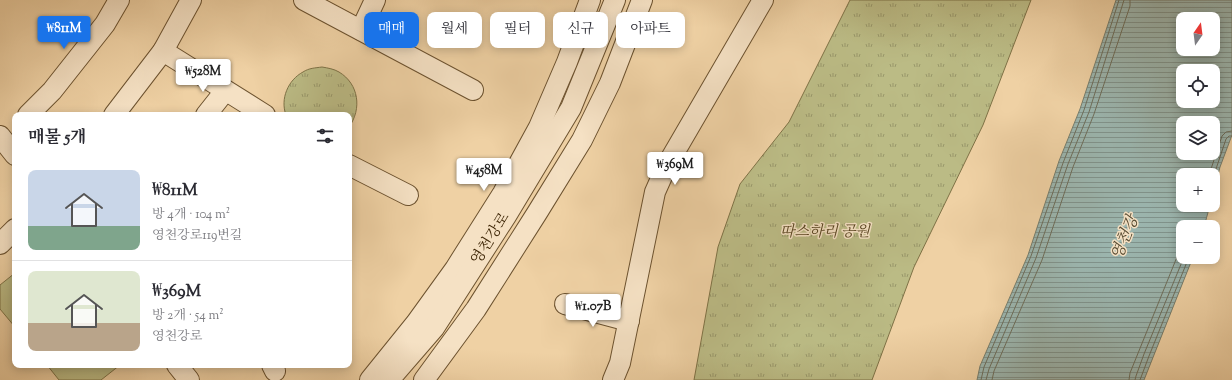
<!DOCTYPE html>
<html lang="ko">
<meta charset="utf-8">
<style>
body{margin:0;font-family:"Sorts Mill Goudy","Noto Serif KR",serif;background:#f2f2f3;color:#2b2b33;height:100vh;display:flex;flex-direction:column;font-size:15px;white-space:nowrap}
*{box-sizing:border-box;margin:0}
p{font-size:13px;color:#7c7c81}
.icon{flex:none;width:22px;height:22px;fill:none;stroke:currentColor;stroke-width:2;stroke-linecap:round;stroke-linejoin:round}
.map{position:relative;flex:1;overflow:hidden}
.details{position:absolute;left:12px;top:112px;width:340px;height:256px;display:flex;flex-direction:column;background:#fff;border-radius:8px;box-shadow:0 2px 10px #0003}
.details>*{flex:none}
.hud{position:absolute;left:364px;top:12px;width:380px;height:36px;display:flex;gap:8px}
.needle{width:26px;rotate:14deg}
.buttons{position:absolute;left:1176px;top:12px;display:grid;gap:8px}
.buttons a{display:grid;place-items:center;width:44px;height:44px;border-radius:8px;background:#fff;box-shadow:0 2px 10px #0003;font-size:20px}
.price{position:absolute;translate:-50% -34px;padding:0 9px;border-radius:4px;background:#fff;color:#222;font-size:13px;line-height:26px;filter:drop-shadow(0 1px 2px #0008)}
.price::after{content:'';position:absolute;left:50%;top:24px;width:12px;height:9px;margin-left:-6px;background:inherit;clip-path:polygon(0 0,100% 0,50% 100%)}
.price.on{background:#1a73e8;color:#fff}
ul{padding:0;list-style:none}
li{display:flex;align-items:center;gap:12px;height:100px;padding:0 16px}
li+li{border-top:1px solid #e1e1e2}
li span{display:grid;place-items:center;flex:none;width:112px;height:80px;border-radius:8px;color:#555}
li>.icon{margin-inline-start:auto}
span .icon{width:48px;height:48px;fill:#fffc;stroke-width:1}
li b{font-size:17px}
h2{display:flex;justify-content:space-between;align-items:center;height:48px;padding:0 16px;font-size:17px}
.tag{padding:0 14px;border-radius:8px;background:#fff;box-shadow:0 2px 10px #0003;font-size:14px;line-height:36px}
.tag.on{background:#1a73e8;color:#fff}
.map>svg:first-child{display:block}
.park{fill:url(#park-tufts);stroke:#7e7246}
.pitch{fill:#bbbb85;stroke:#7e7246}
.water{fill:url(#water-rules);stroke:#777d6c;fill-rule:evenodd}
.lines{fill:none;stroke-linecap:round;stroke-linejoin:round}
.shore{stroke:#6e6e5b;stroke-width:1}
.minor-casing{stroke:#6c522f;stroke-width:22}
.minor{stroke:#f5e1c4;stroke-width:20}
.labels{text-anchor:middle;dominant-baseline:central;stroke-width:3;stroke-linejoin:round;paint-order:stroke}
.park-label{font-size:15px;font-style:italic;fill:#594521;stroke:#f5e1c4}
.street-label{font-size:15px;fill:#402808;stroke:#f5e1c4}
.water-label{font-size:16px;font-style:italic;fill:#574b32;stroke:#f5e1c4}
</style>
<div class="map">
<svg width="1232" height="380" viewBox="0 0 1232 380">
<defs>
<pattern id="park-tufts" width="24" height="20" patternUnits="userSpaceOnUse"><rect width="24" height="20" fill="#bbbb85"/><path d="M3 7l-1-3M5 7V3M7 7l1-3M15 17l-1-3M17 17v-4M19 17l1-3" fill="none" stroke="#99986b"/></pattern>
<pattern id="water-rules" width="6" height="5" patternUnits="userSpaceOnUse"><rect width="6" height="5" fill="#9bb5ae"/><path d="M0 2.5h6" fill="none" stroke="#80938c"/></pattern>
</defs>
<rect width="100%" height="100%" fill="#efd1a4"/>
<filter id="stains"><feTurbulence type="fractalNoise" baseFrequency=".005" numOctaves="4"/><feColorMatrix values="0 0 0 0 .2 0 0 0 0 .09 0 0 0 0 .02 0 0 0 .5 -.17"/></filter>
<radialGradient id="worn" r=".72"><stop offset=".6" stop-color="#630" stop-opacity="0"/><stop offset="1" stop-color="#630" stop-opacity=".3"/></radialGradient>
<g class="park">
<polygon points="850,0 1031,0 983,125 914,267 872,380 694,380 718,247 740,184 789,122"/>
<path d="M322,67C328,68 334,69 339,72C359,84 362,109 349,127V115H286C280,99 288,80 303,72C309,68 315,68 322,67Z"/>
</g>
<g class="pitch">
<polygon points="15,273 15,327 0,309 0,285"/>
<polygon points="47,365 120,365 101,380 59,380"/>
</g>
<path class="water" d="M1116,0H1232V135L1220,167L1213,193V175H1183V205H1210L1204,227H1183V257H1193L1144,380H977L980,366L1028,255L1059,161L1080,109ZM1183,19H1213V49H1183ZM1183,71H1213V101H1183ZM1183,123H1213V153H1183Z"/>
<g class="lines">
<g class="shore">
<polyline points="1209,175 1222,136 1226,132 1232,131"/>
<polyline points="1213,178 1226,139 1229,136 1232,136"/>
<polyline points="981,380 984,367 1031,256 1063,163 1084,110 1119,0"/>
<polyline points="986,380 989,369 1036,258 1068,164 1089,112 1124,0"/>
<polyline points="992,380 994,371 1042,260 1073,167 1094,114 1130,6 1130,0"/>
<polyline points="1129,380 1130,373 1179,252 1183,246"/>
<polyline points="1135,380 1136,376 1144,354 1184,257"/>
<polyline points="1140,380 1149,356 1189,257"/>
</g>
<g class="minor-casing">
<g id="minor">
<polyline points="304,0 473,90"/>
<polyline points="361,30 375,0"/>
<polyline points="163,51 265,115"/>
<polyline points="28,115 52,91 105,24 119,0"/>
<polyline points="114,115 163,51 191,0"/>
<polyline points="206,115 225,91"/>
<polyline points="0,136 15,155"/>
<polyline points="349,165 408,195"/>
<polyline points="0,244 15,229"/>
<polyline points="565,304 629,321"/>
<polyline points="177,365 189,380"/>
<polyline points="272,365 275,371"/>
<polyline points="370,380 416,323 455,269 503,193 539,127 567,62 590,0"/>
<polyline points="389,380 434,328 506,216 571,108 615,0"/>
<polyline points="424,380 476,309 537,213 582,140 610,83 642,0"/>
<polyline points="613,380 620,363 655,192 667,165 763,0"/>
</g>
</g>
<use href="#minor" class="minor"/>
</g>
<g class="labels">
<g class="park-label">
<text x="825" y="232">따스하리 공원</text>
</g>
<g class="street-label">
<text transform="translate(491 239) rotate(-58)">영천강로</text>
</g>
<g class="water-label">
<text transform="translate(1126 238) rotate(-68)">영천강</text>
</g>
</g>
<rect width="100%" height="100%" filter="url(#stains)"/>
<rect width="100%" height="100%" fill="url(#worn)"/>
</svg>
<div class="buttons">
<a><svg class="needle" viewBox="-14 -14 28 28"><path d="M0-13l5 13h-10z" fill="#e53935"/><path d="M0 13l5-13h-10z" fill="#7c7c81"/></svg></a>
<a><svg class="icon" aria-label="locate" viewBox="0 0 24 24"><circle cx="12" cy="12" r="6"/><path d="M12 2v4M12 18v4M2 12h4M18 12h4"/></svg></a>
<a><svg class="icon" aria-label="layers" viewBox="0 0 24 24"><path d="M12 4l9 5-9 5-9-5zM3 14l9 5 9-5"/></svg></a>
<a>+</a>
<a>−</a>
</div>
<b class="price on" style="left:64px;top:50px">₩811M</b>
<b class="price" style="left:203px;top:93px">₩528M</b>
<b class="price" style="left:675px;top:186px">₩369M</b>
<b class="price" style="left:484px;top:192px">₩458M</b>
<b class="price" style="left:593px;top:328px">₩1.07B</b>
<div class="hud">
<a class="tag on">매매</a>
<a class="tag">월세</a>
<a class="tag">필터</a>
<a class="tag">신규</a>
<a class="tag">아파트</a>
</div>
<section class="details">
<h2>매물 5개<svg class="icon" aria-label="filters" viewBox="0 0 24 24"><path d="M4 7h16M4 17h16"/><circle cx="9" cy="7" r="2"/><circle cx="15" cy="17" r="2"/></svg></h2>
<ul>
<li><span style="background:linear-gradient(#c9d6e8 70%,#7fa58c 0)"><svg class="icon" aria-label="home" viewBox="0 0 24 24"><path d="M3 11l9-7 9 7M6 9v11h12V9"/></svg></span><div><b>₩811M</b><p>방 4개 · 104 m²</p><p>영천강로119번길</p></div></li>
<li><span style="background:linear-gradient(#dfe7d0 65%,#b9a48a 0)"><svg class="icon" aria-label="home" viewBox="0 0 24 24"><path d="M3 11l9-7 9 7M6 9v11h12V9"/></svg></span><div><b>₩369M</b><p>방 2개 · 54 m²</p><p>영천강로</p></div></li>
</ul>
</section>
</div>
